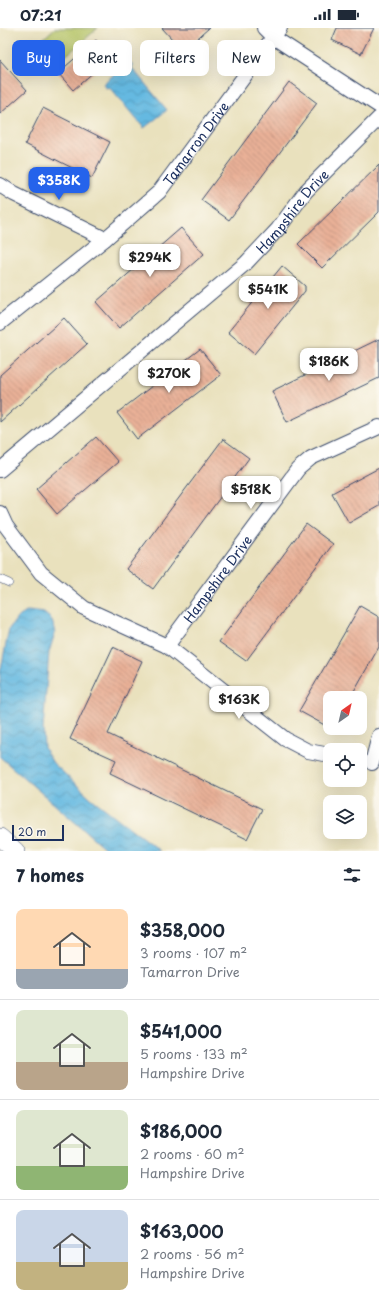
<!DOCTYPE html>
<meta charset="utf-8">
<style>
body{margin:0;font-family:"Playpen Sans",sans-serif;background:#f6f6f7;color:#1f2937;height:100vh;display:flex;flex-direction:column;font-size:15px;white-space:nowrap}
*{box-sizing:border-box;margin:0}
p{font-size:13px;color:#747a83}
.icon{flex:none;width:22px;height:22px;fill:none;stroke:currentColor;stroke-width:2;stroke-linecap:round;stroke-linejoin:round}
.map{position:relative;height:823px;overflow:hidden}
.panel{display:flex;flex-direction:column;background:#fff;flex:1}
.panel>*{flex:none}
.banner{position:absolute;left:12px;top:12px;width:355px;height:36px;display:flex;gap:8px}
.needle{width:26px;rotate:34deg}
.controls{position:absolute;left:323px;top:663px;display:grid;gap:8px}
.controls a{display:grid;place-items:center;width:44px;height:44px;border-radius:8px;background:#fff;box-shadow:0 4px 16px #0002;font-size:20px}
.scale{position:absolute;left:12px;bottom:10px;width:52px;box-sizing:border-box;padding-left:4px;border:2px solid #1b2f5e;border-top:0;font-size:11px;line-height:14px;white-space:nowrap;color:#1b2f5e;-webkit-text-stroke:3px #fbf7ec;paint-order:stroke}
.price{position:absolute;translate:-50% -34px;padding:0 9px;border-radius:8px;background:#fff;color:#222;font-size:13px;line-height:26px;filter:drop-shadow(0 1px 2px #0008)}
.price::after{content:'';position:absolute;left:50%;top:24px;width:12px;height:9px;margin-left:-6px;background:inherit;clip-path:polygon(0 0,100% 0,50% 100%)}
.price.selected{background:#2563eb;color:#fff}
ul{padding:0;list-style:none}
li{display:flex;align-items:center;gap:12px;height:100px;padding:0 16px}
li+li{border-top:1px solid #e0e1e3}
li span{display:grid;place-items:center;flex:none;width:112px;height:80px;border-radius:8px;color:#555}
li>.icon{margin-inline-start:auto}
span .icon{width:48px;height:48px;fill:#fffc;stroke-width:1}
li b{font-size:17px}
h2{display:flex;justify-content:space-between;align-items:center;height:48px;padding:0 16px;font-size:17px}
.pill{padding:0 14px;border-radius:8px;background:#fff;box-shadow:0 4px 16px #0002;font-size:14px;line-height:36px}
.pill.selected{background:#2563eb;color:#fff}
.status{display:flex;justify-content:space-between;align-items:center;height:28px;padding:0 20px;background:#fff;direction:ltr}
.status svg{height:11px;fill:currentColor}
.map>svg:first-child{display:block}
.pitch{fill:#b6c568;stroke:#687a63}
.water{fill:url(#water-waves);stroke:#4074a0}
.building{fill:url(#building-back-hatch)}
.lines{fill:none;stroke-linecap:round;stroke-linejoin:round}
.service-casing{stroke:#3a4a6c;stroke-width:8}
.minor-casing{stroke:#3a4a6c;stroke-width:16}
.tertiary-casing{stroke:#3a4a6c;stroke-width:18}
.service{stroke:#fff;stroke-width:7}
.minor{stroke:#fff;stroke-width:14}
.tertiary{stroke:#fff;stroke-width:17}
.labels{text-anchor:middle;dominant-baseline:central;stroke-width:4;stroke-linejoin:round;paint-order:stroke}
.street-label{font-size:13px;fill:#1b2f5e;stroke:#fbf7ec}
</style>
<div class="status"><b>07:21</b><svg viewBox="0 0 49 12"><path d="M0 12V9h3v3zM5 12V6h3v6zM10 12V3h3v9zM15 12V0h3v12zM26 1h20v11H26zM47 4h2v5h-2z"/></svg></div>
<div class="map">
<svg width="379" height="823" viewBox="0 0 379 823">
<defs>
<pattern id="water-waves" width="16" height="10" patternUnits="userSpaceOnUse"><rect width="16" height="10" fill="#65b9e1"/><path d="M0 5q4-4 8 0t8 0" fill="none" stroke="#5297ba"/></pattern>
<pattern id="building-back-hatch" width="6" height="6" patternUnits="userSpaceOnUse"><rect width="6" height="6" fill="#e9b097"/><path d="M-1 5l2 2M0 0l6 6M5-1l2 2" fill="none" stroke="#bc907e"/></pattern>
</defs>
<rect width="100%" height="100%" fill="#fbf7ec"/>
<filter id="ink" filterUnits="userSpaceOnUse"><feTurbulence type="fractalNoise" baseFrequency=".025" numOctaves="2"/><feDisplacementMap in="SourceGraphic" scale="8" xChannelSelector="R" yChannelSelector="G"/><feConvolveMatrix kernelMatrix="1 2 1 2 8 2 1 2 1" color-interpolation-filters="sRGB"/></filter>
<filter id="wash" filterUnits="userSpaceOnUse"><feTurbulence type="fractalNoise" baseFrequency=".012" numOctaves="4" result="noise"/><feDisplacementMap in="SourceGraphic" scale="16" xChannelSelector="R" yChannelSelector="G"/><feGaussianBlur stdDeviation="0.9" result="paint"/><feColorMatrix in="noise" values="0 0 0 0 0 0 0 0 0 0 0 0 0 0 0 0 0 1.4 0 .05"/><feComposite in="paint" operator="in"/></filter>
<g filter="url(#wash)">
<rect width="100%" height="100%" fill="#e9e1bd"/>
<polygon class="pitch" points="55,0 98,0 54,38 36,17"/>
<g class="water">
<polygon points="129,33 133,37 132,40 167,82 144,100 109,59 106,60 103,56"/>
<polygon points="28,583 44,585 52,592 55,605 49,624 43,701 44,720 53,735 91,770 160,823 108,823 0,729 0,645 9,601 17,590"/>
</g>
<g id="blocks">
<g class="building">
<polygon points="162,0 209,0 183,23"/>
<polygon points="337,0 374,0 361,26 332,12"/>
<polygon points="96,12 111,29 73,62 58,45"/>
<polygon points="0,32 27,62 0,86"/>
<polygon points="289,54 317,75 229,192 201,172"/>
<polygon points="43,80 110,114 92,150 25,116"/>
<polygon points="379,137 379,184 322,240 298,216"/>
<polygon points="181,200 204,226 119,300 96,274"/>
<polygon points="282,238 305,258 305,263 254,326 228,304"/>
<polygon points="64,290 87,316 0,394 0,347"/>
<polygon points="379,311 379,350 287,394 272,363"/>
<polygon points="200,321 221,347 137,411 117,385"/>
<polygon points="96,409 118,434 57,486 36,461"/>
<polygon points="223,411 249,430 153,561 126,541"/>
<polygon points="379,440 379,478 349,495 332,465"/>
<polygon points="306,496 333,516 246,633 219,614"/>
<polygon points="360,578 379,589 379,619 350,670 330,670 330,700 299,683"/>
<polygon points="113,619 142,633 108,706 262,781 247,811 110,745 116,732 70,711"/>
</g>
</g>
</g>
<g filter="url(#ink)">
<use href="#blocks" fill-opacity="0" stroke="#3a4a6c" stroke-width="1"/>
<g class="lines">
<g class="service-casing">
<polyline id="service" points="0,551 9,555"/>
</g>
<g class="minor-casing">
<g id="minor">
<polyline points="264,0 273,9 379,78"/>
<polyline points="0,157 14,166 105,211"/>
<path id="s1" d="M0,295L105,211L159,164L280,0"/>
<path id="s2" d="M0,442L246,235L278,201L306,163L379,90"/>
<polyline points="0,485 6,498 41,545 84,580 167,618 195,640 285,711 308,723 330,727"/>
<path id="s3" d="M167,618L298,441L311,430L379,399"/>
<polyline points="372,735 379,708"/>
</g>
</g>
<g class="tertiary-casing">
<polyline id="tertiary" points="0,809 16,823"/>
</g>
<use href="#service" class="service"/>
<use href="#minor" class="minor"/>
<use href="#tertiary" class="tertiary"/>
</g>
</g>
<g class="labels">
<g class="street-label">
<text stroke="none"><textPath href="#s1" startOffset="267">Tamarron Drive</textPath></text>
<text stroke="none"><textPath href="#s2" startOffset="391">Hampshire Drive</textPath></text>
<text stroke="none"><textPath href="#s3" startOffset="84">Hampshire Drive</textPath></text>
</g>
</g>
</svg>
<div class="controls">
<a><svg class="needle" viewBox="-14 -14 28 28"><path d="M0-13l5 13h-10z" fill="#e53935"/><path d="M0 13l5-13h-10z" fill="#747a83"/></svg></a>
<a><svg class="icon" aria-label="locate" viewBox="0 0 24 24"><circle cx="12" cy="12" r="6"/><path d="M12 2v4M12 18v4M2 12h4M18 12h4"/></svg></a>
<a><svg class="icon" aria-label="layers" viewBox="0 0 24 24"><path d="M12 4l9 5-9 5-9-5zM3 14l9 5 9-5"/></svg></a>
</div>
<div class="scale">20 m</div>
<b class="price selected" style="left:59px;top:173px">$358K</b>
<b class="price" style="left:150px;top:250px">$294K</b>
<b class="price" style="left:268px;top:282px">$541K</b>
<b class="price" style="left:329px;top:354px">$186K</b>
<b class="price" style="left:169px;top:366px">$270K</b>
<b class="price" style="left:251px;top:482px">$518K</b>
<b class="price" style="left:239px;top:692px">$163K</b>
<div class="banner">
<a class="pill selected">Buy</a>
<a class="pill">Rent</a>
<a class="pill">Filters</a>
<a class="pill">New</a>
</div>
</div>
<section class="panel">
<h2>7 homes<svg class="icon" aria-label="filters" viewBox="0 0 24 24"><path d="M4 7h16M4 17h16"/><circle cx="9" cy="7" r="2"/><circle cx="15" cy="17" r="2"/></svg></h2>
<ul>
<li><span style="background:linear-gradient(#ffd9b3 75%,#9aa5b1 0)"><svg class="icon" aria-label="home" viewBox="0 0 24 24"><path d="M3 11l9-7 9 7M6 9v11h12V9"/></svg></span><div><b>$358,000</b><p>3 rooms · 107 m²</p><p>Tamarron Drive</p></div></li>
<li><span style="background:linear-gradient(#dfe7d0 65%,#b9a48a 0)"><svg class="icon" aria-label="home" viewBox="0 0 24 24"><path d="M3 11l9-7 9 7M6 9v11h12V9"/></svg></span><div><b>$541,000</b><p>5 rooms · 133 m²</p><p>Hampshire Drive</p></div></li>
<li><span style="background:linear-gradient(#dfe7d0 70%,#8fb573 0)"><svg class="icon" aria-label="home" viewBox="0 0 24 24"><path d="M3 11l9-7 9 7M6 9v11h12V9"/></svg></span><div><b>$186,000</b><p>2 rooms · 60 m²</p><p>Hampshire Drive</p></div></li>
<li><span style="background:linear-gradient(#c9d6e8 65%,#c2b280 0)"><svg class="icon" aria-label="home" viewBox="0 0 24 24"><path d="M3 11l9-7 9 7M6 9v11h12V9"/></svg></span><div><b>$163,000</b><p>2 rooms · 56 m²</p><p>Hampshire Drive</p></div></li>
</ul>
</section>
